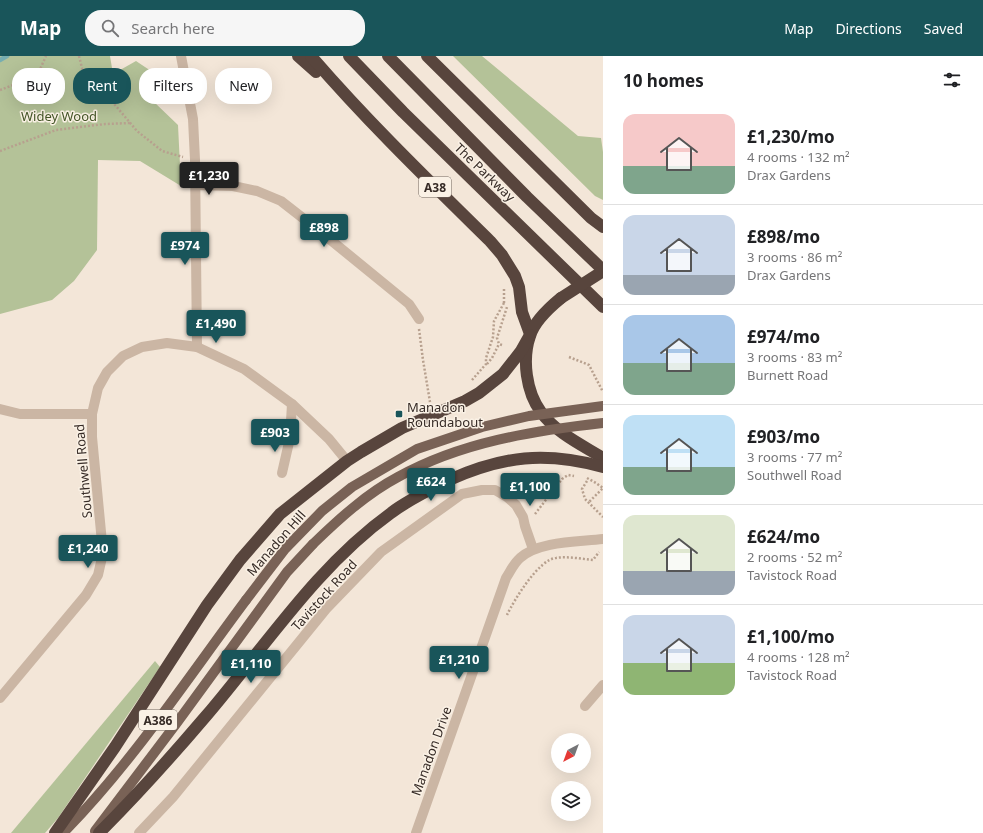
<!DOCTYPE html>
<meta charset="utf-8">
<style>
body{margin:0;font-family:"Noto Sans",sans-serif;background:#f6f6f6;color:#202124;height:100vh;display:flex;flex-direction:column;font-size:15px;white-space:nowrap}
*{box-sizing:border-box;margin:0}
p{font-size:13px;color:#757577}
.icon{flex:none;width:22px;height:22px;fill:none;stroke:currentColor;stroke-width:2;stroke-linecap:round;stroke-linejoin:round}
.map{position:relative;flex:1;overflow:hidden}
.details{display:flex;flex-direction:column;background:#fff;width:380px}
.details>*{flex:none}
.hud{position:absolute;left:12px;top:12px;width:380px;height:36px;display:flex;gap:8px}
.needle{width:26px;rotate:221deg}
.fabs{position:absolute;left:551px;top:677px;display:grid;gap:8px}
.fabs a{display:grid;place-items:center;width:40px;height:40px;border-radius:50%;background:#fff;box-shadow:0 4px 16px #0002;font-size:20px}
.price{position:absolute;translate:-50% -34px;padding:0 9px;border-radius:4px;background:#19555a;color:#fff;font-size:13px;line-height:26px;filter:drop-shadow(0 1px 2px #0008)}
.price::after{content:'';position:absolute;left:50%;top:24px;width:12px;height:9px;margin-left:-6px;background:inherit;clip-path:polygon(0 0,100% 0,50% 100%)}
.price.active{background:#222;color:#fff}
ul{padding:0;list-style:none}
li{display:flex;align-items:center;gap:12px;height:100px;padding:0 20px}
li+li{border-top:1px solid #e0e0e0}
li span{display:grid;place-items:center;flex:none;width:112px;height:80px;border-radius:12px;color:#555}
li>.icon{margin-inline-start:auto}
span .icon{width:48px;height:48px;fill:#fffc;stroke-width:1}
li b{font-size:17px}
h2{display:flex;justify-content:space-between;align-items:center;height:48px;padding:0 20px;font-size:17px}
.tag{padding:0 14px;border-radius:16px;background:#fff;box-shadow:0 4px 16px #0002;font-size:14px;line-height:36px}
.tag.active{background:#19555a;color:#fff}
header{display:flex;align-items:center;gap:24px;box-sizing:border-box;height:56px;padding:0 20px;background:#19555a;color:#fff}
header strong{font-size:19px}
nav{display:flex;gap:22px;margin-inline-start:auto;font-size:14px}
.search{width:280px;height:36px;background:#f6f6f6;display:flex;align-items:center;gap:10px;box-sizing:border-box;padding:0 14px;border-radius:16px;color:#757577;font-size:15px}
main{display:flex;flex:1;min-height:0}
.map>svg:first-child{display:block}
.green{fill:#b4c298}
.lines{fill:none;stroke-linecap:round;stroke-linejoin:round}
.stream{stroke:#76aeb1;stroke-width:4.5}
.path{stroke:#b7a08e;stroke-width:2.5;stroke-dasharray:2 2;stroke-linecap:butt}
.minor{stroke:#cbb6a4;stroke-width:10}
.major{stroke:#796256;stroke-width:10}
.highway{stroke:#58453d;stroke-width:12}
.major-bridge{stroke:#796256;stroke-width:10}
.highway-bridge{stroke:#58453d;stroke-width:12}
.poi-dot{fill:#19555a;stroke:#faf1e5;stroke-width:1.5}
.labels{text-anchor:middle;dominant-baseline:central;stroke-width:3;stroke-linejoin:round;paint-order:stroke}
.shield{fill:#faf1e5;stroke:#71665f;stroke-width:1}
.shield-label{font-size:12px;font-weight:bold;fill:#362b26}
.park-label{font-size:13px;fill:#455628;stroke:#faf1e5}
.street-label{font-size:13px;fill:#362b26;stroke:#faf1e5}
.poi-label{font-size:13px;fill:#362b26;stroke:#faf1e5;text-anchor:start}
</style>
<header>
<strong>Map</strong>
<div class="search"><svg class="icon" aria-label="search" viewBox="0 0 24 24"><circle cx="10" cy="10" r="6"/><path d="M15 15l6 6"/></svg>Search here</div>
<nav><a>Map</a><a>Directions</a><a>Saved</a></nav>
</header>
<main>
<div class="map">
<svg width="603" height="777" viewBox="0 0 603 777">
<rect width="100%" height="100%" fill="#f3e6d8"/>
<g class="green">
<polygon points="0,0 110,0 113,18 136,5 154,17 154,46 178,69 181,130 140,105 98,104 97,194 74,225 52,244 0,258"/>
<polygon points="453,0 482,0 578,80 601,82 603,96 603,144 595,140"/>
<polygon points="155,605 160,611 58,762 45,777 11,777"/>
</g>
<g class="lines">
<polyline class="stream" points="0,4 7,0"/>
<g class="path">
<polyline points="79,0 86,28 110,43 137,75 162,95 183,101"/>
<polyline points="0,34 37,20 46,0"/>
<polyline points="0,95 56,74 105,68 130,67"/>
<polyline points="504,247 504,232"/>
<polyline points="419,273 423,304 430,346"/>
<polyline points="502,289 499,288 497,282 507,251"/>
<polyline points="569,301 589,309 603,336"/>
<polyline points="487,308 492,302 499,288"/>
<polyline points="472,324 486,308 486,302 493,281 494,265 504,247"/>
<polyline points="587,422 596,427 603,432 589,446"/>
<polyline points="587,425 582,433 585,443 603,461"/>
<polyline points="535,458 562,423 568,419 574,420"/>
<path d="M507,559C514,544 539,503 556,502C568,500 581,503 593,504L599,496"/>
</g>
<g class="minor">
<polyline points="181,0 193,63 195,104 197,291"/>
<polyline points="195,129 233,130 257,135 281,145 322,177 409,248 419,263"/>
<polyline points="0,353 20,358 92,358"/>
<polyline points="282,417 290,382 292,348"/>
<polyline points="0,642 86,539 98,519 103,497 92,381 92,358 98,332 107,316 123,300 142,291 167,287 197,291 244,313 292,348 329,383 347,405"/>
<polyline points="585,650 603,629"/>
<polyline points="139,777 173,741 326,553 381,496 462,438 482,434 495,434 507,441 516,449 523,461 525,470 533,493"/>
<path d="M416,777L506,522C510,516 514,507 520,502C539,485 578,486 603,483"/>
</g>
<g class="major">
<polyline points="95,775 176,668 287,516 313,488"/>
<path d="M63,777C132,707 187,623 246,544"/>
</g>
<g class="highway">
<polyline points="298,0 316,16"/>
<path d="M311,0C367,65 429,125 490,185L502,199L515,220L519,231L522,256L530,278"/>
<polyline points="349,0 403,56 603,251"/>
<polyline points="388,0 527,141 603,214"/>
<polyline points="427,0 591,162 603,171"/>
<path d="M561,242C550,251 534,266 530,280C522,303 526,336 541,356C556,377 582,389 603,402"/>
<polyline points="55,777 115,691 207,549 240,504 280,458 347,405 361,396 402,372 465,345 479,337 503,318 521,295 530,279"/>
<path d="M99,777C136,740 172,700 206,660C265,591 316,511 391,457C408,444 429,434 449,424C503,400 545,395 603,411"/>
</g>
<g class="major-bridge">
<path d="M313,488C339,463 366,438 398,421C461,386 532,375 603,367"/>
<polyline points="246,544 285,493 322,455 352,431 417,393 482,371 529,360 603,350"/>
</g>
<polyline class="highway-bridge" points="561,242 603,215"/>
</g>
<rect class="poi-dot" x="395" y="354" width="8" height="8" rx="2"/>
<g class="labels">
<g class="shield">
<rect x="419" y="121" width="32" height="20" rx="3"/>
<rect x="139" y="654" width="38" height="20" rx="3"/>
</g>
<g class="shield-label">
<text x="435" y="131">A38</text>
<text x="158" y="664">A386</text>
</g>
<g class="park-label">
<text x="59" y="60">Widey Wood</text>
</g>
<g class="street-label">
<text transform="translate(485 116) rotate(44)">The Parkway</text>
<text transform="translate(83 415) rotate(-95)">Southwell Road</text>
<text transform="translate(276 487) rotate(-49)">Manadon Hill</text>
<text transform="translate(324 539) rotate(-48)">Tavistock Road</text>
<text transform="translate(431 695) rotate(-70)">Manadon Drive</text>
</g>
<g class="poi-label">
<text x="407" y="351">Manadon<tspan x="407" dy="15">Roundabout</tspan></text>
</g>
</g>
</svg>
<div class="fabs">
<a><svg class="needle" viewBox="-14 -14 28 28"><path d="M0-13l5 13h-10z" fill="#e53935"/><path d="M0 13l5-13h-10z" fill="#757577"/></svg></a>
<a><svg class="icon" aria-label="layers" viewBox="0 0 24 24"><path d="M12 4l9 5-9 5-9-5zM3 14l9 5 9-5"/></svg></a>
</div>
<b class="price active" style="left:209px;top:140px">£1,230</b>
<b class="price" style="left:324px;top:192px">£898</b>
<b class="price" style="left:185px;top:210px">£974</b>
<b class="price" style="left:216px;top:288px">£1,490</b>
<b class="price" style="left:275px;top:397px">£903</b>
<b class="price" style="left:431px;top:446px">£624</b>
<b class="price" style="left:530px;top:451px">£1,100</b>
<b class="price" style="left:88px;top:513px">£1,240</b>
<b class="price" style="left:459px;top:624px">£1,210</b>
<b class="price" style="left:251px;top:628px">£1,110</b>
<div class="hud">
<a class="tag">Buy</a>
<a class="tag active">Rent</a>
<a class="tag">Filters</a>
<a class="tag">New</a>
</div>
</div>
<section class="details">
<h2>10 homes<svg class="icon" aria-label="filters" viewBox="0 0 24 24"><path d="M4 7h16M4 17h16"/><circle cx="9" cy="7" r="2"/><circle cx="15" cy="17" r="2"/></svg></h2>
<ul>
<li><span style="background:linear-gradient(#f6c9c9 65%,#7fa58c 0)"><svg class="icon" aria-label="home" viewBox="0 0 24 24"><path d="M3 11l9-7 9 7M6 9v11h12V9"/></svg></span><div><b>£1,230/mo</b><p>4 rooms · 132 m²</p><p>Drax Gardens</p></div></li>
<li><span style="background:linear-gradient(#c9d6e8 75%,#9aa5b1 0)"><svg class="icon" aria-label="home" viewBox="0 0 24 24"><path d="M3 11l9-7 9 7M6 9v11h12V9"/></svg></span><div><b>£898/mo</b><p>3 rooms · 86 m²</p><p>Drax Gardens</p></div></li>
<li><span style="background:linear-gradient(#a9c7e8 60%,#7fa58c 0)"><svg class="icon" aria-label="home" viewBox="0 0 24 24"><path d="M3 11l9-7 9 7M6 9v11h12V9"/></svg></span><div><b>£974/mo</b><p>3 rooms · 83 m²</p><p>Burnett Road</p></div></li>
<li><span style="background:linear-gradient(#bfe0f5 65%,#7fa58c 0)"><svg class="icon" aria-label="home" viewBox="0 0 24 24"><path d="M3 11l9-7 9 7M6 9v11h12V9"/></svg></span><div><b>£903/mo</b><p>3 rooms · 77 m²</p><p>Southwell Road</p></div></li>
<li><span style="background:linear-gradient(#dfe7d0 70%,#9aa5b1 0)"><svg class="icon" aria-label="home" viewBox="0 0 24 24"><path d="M3 11l9-7 9 7M6 9v11h12V9"/></svg></span><div><b>£624/mo</b><p>2 rooms · 52 m²</p><p>Tavistock Road</p></div></li>
<li><span style="background:linear-gradient(#c9d6e8 60%,#8fb573 0)"><svg class="icon" aria-label="home" viewBox="0 0 24 24"><path d="M3 11l9-7 9 7M6 9v11h12V9"/></svg></span><div><b>£1,100/mo</b><p>4 rooms · 128 m²</p><p>Tavistock Road</p></div></li>
</ul>
</section>
</main>
